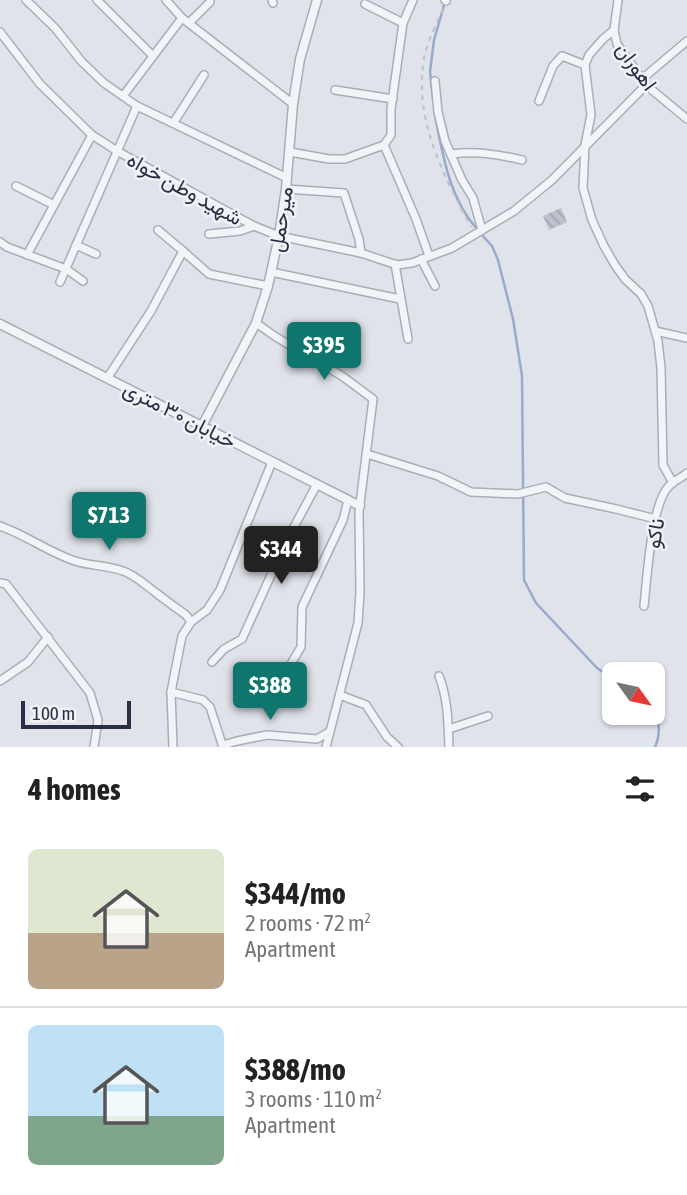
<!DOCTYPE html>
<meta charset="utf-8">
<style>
body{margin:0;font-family:"Asap Condensed",Vazirmatn,sans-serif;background:#f6f6f6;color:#222;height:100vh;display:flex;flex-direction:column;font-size:26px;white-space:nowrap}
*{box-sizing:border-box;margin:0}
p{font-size:23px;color:#767676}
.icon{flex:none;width:38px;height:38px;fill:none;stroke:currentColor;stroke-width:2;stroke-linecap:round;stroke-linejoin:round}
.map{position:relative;height:747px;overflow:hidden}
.panel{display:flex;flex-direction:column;background:#fff;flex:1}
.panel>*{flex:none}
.needle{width:46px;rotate:123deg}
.tools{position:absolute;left:602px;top:662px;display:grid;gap:14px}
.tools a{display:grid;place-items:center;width:63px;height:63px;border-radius:10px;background:#fff;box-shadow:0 2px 5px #0004;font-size:35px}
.scale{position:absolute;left:21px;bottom:18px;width:110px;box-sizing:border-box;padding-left:7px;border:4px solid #282e43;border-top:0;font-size:19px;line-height:24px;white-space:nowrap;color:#282e43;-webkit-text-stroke:5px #f0f2f7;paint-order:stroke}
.price{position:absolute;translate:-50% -60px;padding:0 16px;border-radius:7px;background:#0f766e;color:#fff;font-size:23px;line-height:46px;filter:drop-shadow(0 2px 4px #0008)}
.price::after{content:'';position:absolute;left:50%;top:42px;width:21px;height:16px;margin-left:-10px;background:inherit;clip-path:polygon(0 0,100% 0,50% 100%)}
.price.on{background:#222;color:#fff}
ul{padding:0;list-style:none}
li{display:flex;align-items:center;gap:21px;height:175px;padding:0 28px}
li+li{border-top:2px solid #e0e0e0}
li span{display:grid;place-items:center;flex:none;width:196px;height:140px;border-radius:10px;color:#555}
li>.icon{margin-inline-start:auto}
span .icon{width:84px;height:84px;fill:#fffc;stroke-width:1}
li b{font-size:30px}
h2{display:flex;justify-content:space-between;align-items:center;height:84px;padding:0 28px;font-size:30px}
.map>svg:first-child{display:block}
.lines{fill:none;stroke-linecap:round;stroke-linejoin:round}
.stream{stroke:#9ac;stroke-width:2.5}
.building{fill:url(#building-back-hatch)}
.minor-casing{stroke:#a9adb8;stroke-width:10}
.tertiary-casing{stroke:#a9adb8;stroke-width:11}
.path{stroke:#bec1c9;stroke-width:2;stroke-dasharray:5 5;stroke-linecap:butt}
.minor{stroke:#f3f4f8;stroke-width:7}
.tertiary{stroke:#f3f4f8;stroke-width:8}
.labels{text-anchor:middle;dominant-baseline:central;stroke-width:5;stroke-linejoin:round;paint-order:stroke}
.street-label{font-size:21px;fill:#282e43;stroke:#f0f2f7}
</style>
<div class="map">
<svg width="687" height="747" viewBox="0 0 687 747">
<defs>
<pattern id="building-back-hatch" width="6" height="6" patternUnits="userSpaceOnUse" patternTransform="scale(1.75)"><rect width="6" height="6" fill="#bdc1cd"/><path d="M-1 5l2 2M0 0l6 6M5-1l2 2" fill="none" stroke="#a2a6b1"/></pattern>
</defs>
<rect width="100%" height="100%" fill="#e0e3ea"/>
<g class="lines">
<g class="stream">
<polyline points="433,99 430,72 434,40 445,2"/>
<path d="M435,116C443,155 449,198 477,229"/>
<polyline points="481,234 492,246 498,260 513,319 522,376 524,580 536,603 597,668 614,680"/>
<path d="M653,707L655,709C659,722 661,734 655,747"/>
</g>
</g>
<polygon class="building" points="561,208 567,222 549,230 543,216"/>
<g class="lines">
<g class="minor-casing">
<g id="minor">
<polyline points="26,0 55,28 82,62 104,83 137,106 287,178"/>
<polyline points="97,0 153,56"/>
<polyline points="166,0 182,18 293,104"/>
<polyline points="272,0 273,3"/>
<polyline points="445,0 446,1"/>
<polyline points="618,0 614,30 617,44 646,85 687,119"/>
<polyline points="365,4 403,23"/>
<polyline points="189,23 210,2"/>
<polyline points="614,30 603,39 589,55 585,65 591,115 585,145 583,188 592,220 604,246 615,265 625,279 641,294 648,306 658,341 661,368 663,465 673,483"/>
<polyline points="0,32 40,84 92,135 117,151 254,226 279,236 361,253 397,265 412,263 452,248 514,211 552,180 646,85"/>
<polyline points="642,79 687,41"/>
<polyline points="435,81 438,112 445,141 462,180 473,198 482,230"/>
<polyline points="335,90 393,99"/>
<polyline points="123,96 182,18"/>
<polyline points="539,101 553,66 562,56 585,65"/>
<polyline points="174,122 204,75"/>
<polyline points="384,145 391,135 391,109 403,23 413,0"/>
<polyline points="290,152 329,159 345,159 384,145 416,219 429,256"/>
<path d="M451,154C476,151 497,154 522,160"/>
<polyline points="16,186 54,205"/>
<polyline points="286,189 344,193 359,239 361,253"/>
<polyline points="209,234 240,231 254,226"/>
<polyline points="0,242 7,247 66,269 83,281"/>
<polyline points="76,245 96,254"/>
<polyline points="183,251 209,274 268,286"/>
<polyline points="27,255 92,135"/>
<polyline points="421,259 435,286"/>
<polyline points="395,264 408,339"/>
<polyline points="271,272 400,299"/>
<polyline points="60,282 137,106"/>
<polyline points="256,323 276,337 342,376 373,399 359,512 360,593 358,623 326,747"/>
<polyline points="655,331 687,338"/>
<polyline points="108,377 151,311 183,251 158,230"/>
<polyline points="367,454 438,476 471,492 518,494 546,487 565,498 616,509 656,519"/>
<path d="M0,526C26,535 48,552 75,561C90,566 107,565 123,571C135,575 144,584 155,592C165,600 175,607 186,615L191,622"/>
<polyline points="0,583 6,584 90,693 98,720 94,747"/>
<path d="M644,606C647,579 651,504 669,486C674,480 682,478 687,473"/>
<polyline points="212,662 224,649 242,639 286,542 317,484"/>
<polyline points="292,662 301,647 302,607 343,520 348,500"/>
<path d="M439,676C448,699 448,722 449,747"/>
<polyline points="0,681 28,662 48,637"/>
<polyline points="171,692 203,700 210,707 223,747"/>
<polyline points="340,695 366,705 387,737 398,747"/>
<polyline points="449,729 488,716"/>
<polyline points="223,745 237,741 267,735 317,739 329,732"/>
<polyline points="173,747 171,692 182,636 191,622 207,610 220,590 272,462"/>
</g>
</g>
<g class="tertiary-casing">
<g id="tertiary">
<polyline points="0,324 360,506"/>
<polyline points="202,426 256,323 268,286 279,236 286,189 293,104 300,59 317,0"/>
</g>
</g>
<path class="path" d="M443,9C437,23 429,38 425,54C423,60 423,68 422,75C419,130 446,180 471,227"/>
<use href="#minor" class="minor"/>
<use href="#tertiary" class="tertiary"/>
</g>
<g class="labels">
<g class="street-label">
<text transform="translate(637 66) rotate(54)">اهوران</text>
<text transform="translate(185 188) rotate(29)">شهید وطن خواه</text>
<text transform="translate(280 219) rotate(-81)">میرحمل</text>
<text transform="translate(180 414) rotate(27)">خیابان ۳۰ متری</text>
<text transform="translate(654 533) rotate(-80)">ناکو</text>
</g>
</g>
</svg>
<div class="tools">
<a><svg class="needle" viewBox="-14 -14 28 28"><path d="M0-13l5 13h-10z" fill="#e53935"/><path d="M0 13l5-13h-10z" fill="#767676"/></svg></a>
</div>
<div class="scale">100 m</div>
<b class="price" style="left:324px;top:382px">$395</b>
<b class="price" style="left:109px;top:552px">$713</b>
<b class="price on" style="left:281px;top:586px">$344</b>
<b class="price" style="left:270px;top:722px">$388</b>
</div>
<section class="panel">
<h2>4 homes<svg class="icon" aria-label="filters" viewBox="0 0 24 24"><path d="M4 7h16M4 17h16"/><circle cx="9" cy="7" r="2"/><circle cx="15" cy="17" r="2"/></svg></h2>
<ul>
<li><span style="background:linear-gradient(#dfe7d0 60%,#b9a48a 0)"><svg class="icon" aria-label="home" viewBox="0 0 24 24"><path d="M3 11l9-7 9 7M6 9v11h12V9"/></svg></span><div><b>$344/mo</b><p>2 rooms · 72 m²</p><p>Apartment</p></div></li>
<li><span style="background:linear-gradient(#bfe0f5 65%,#7fa58c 0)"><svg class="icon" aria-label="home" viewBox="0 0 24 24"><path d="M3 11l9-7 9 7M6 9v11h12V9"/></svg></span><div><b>$388/mo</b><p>3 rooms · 110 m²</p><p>Apartment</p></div></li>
</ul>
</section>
